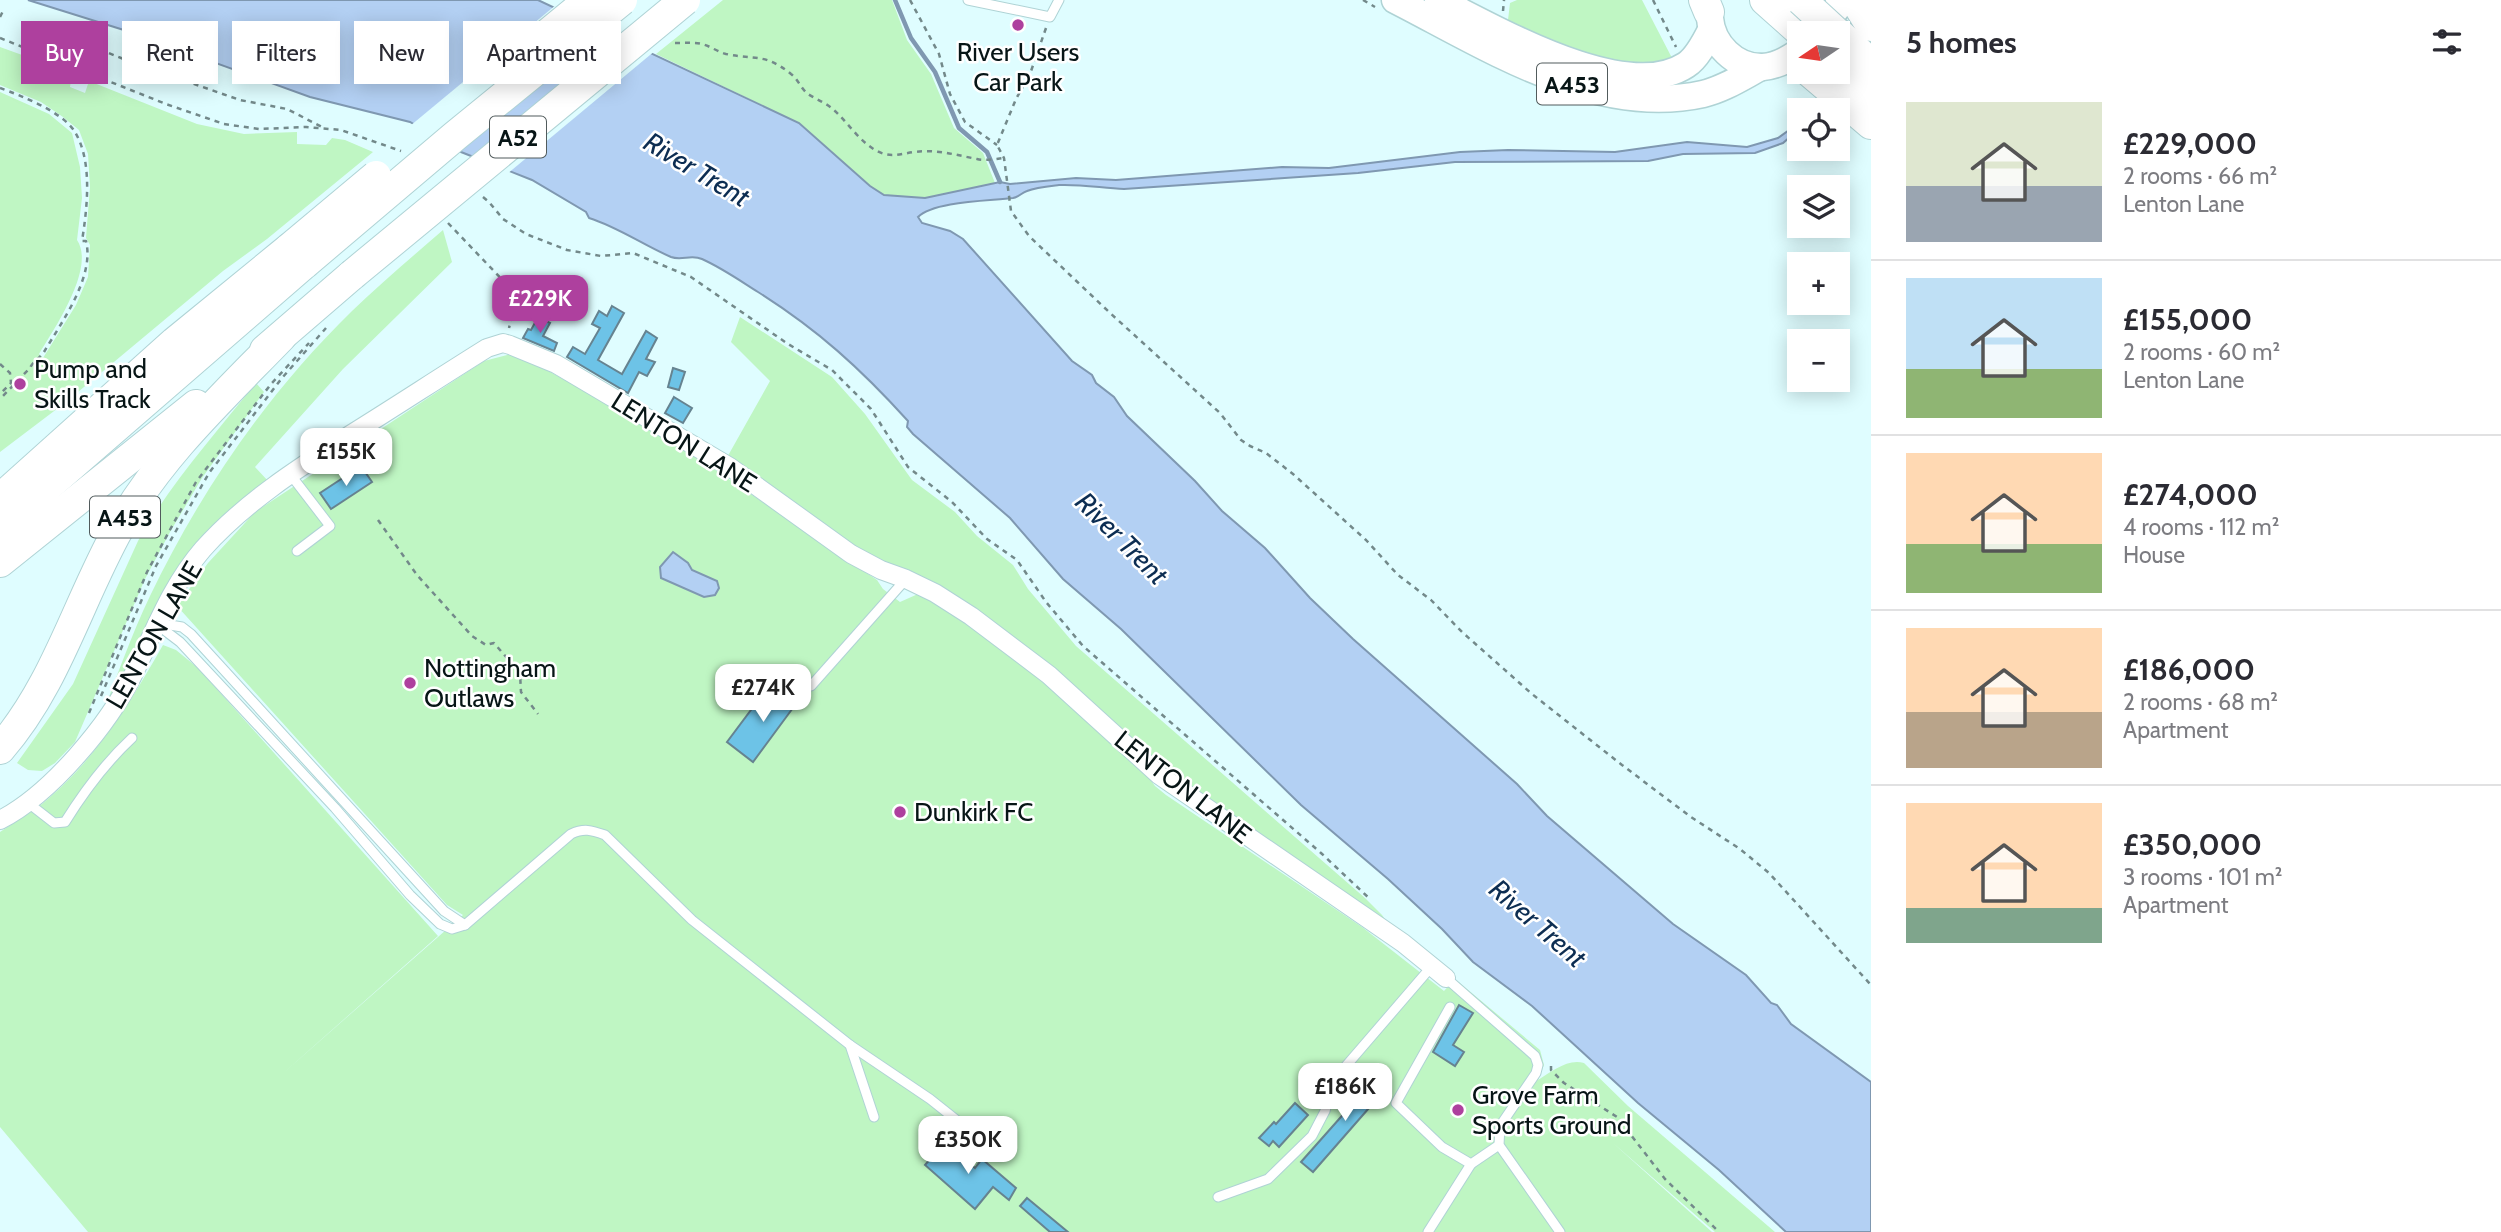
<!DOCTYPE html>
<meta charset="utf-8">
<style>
body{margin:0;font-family:Cabin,sans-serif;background:#f2f2f3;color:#2b2b33;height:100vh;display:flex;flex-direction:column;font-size:26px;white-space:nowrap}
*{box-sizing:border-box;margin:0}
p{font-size:23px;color:#7c7c81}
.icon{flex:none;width:38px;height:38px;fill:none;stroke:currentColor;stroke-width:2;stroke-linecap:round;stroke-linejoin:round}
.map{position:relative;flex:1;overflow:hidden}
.drawer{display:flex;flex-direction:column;background:#fff;width:630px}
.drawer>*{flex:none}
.hud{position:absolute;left:21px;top:21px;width:665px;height:63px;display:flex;gap:14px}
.needle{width:46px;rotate:257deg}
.fabs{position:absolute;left:1787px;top:21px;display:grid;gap:14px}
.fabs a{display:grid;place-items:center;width:63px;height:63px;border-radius:0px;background:#fff;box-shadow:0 4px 18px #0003;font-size:35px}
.price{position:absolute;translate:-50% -60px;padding:0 16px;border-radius:14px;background:#fff;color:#222;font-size:23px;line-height:46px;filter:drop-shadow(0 2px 4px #0008)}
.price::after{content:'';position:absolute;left:50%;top:42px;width:21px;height:16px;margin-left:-10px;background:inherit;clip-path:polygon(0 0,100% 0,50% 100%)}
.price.current{background:#ae409e;color:#fff}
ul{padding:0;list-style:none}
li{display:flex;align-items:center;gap:21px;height:175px;padding:0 35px}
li+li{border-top:2px solid #e1e1e2}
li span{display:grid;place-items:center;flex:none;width:196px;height:140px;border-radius:0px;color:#555}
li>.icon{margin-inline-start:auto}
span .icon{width:84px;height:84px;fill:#fffc;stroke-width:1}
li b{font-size:30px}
h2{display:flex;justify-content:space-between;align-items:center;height:84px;padding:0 35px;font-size:30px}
.pill{padding:0 24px;border-radius:0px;background:#fff;box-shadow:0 4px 18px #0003;font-size:24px;line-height:63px}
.pill.current{background:#ae409e;color:#fff}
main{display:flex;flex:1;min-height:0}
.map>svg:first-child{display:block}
.green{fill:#bff6c3}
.water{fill:#b3d0f3;stroke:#7f98b1;stroke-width:2}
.pier{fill:#dffdff}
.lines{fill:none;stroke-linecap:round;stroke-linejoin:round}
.stream{stroke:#7f98b1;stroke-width:4.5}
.building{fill:#6dc3e7;stroke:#668390;stroke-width:2}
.lane-casing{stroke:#afd3d5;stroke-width:11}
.street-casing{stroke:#afd3d5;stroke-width:20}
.primary-casing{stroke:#afd3d5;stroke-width:29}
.highway-casing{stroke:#afd3d5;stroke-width:32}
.path{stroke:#73898a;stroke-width:2.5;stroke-dasharray:5 5;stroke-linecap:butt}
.lane{stroke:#fff;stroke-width:9}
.street{stroke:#fff;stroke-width:18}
.primary{stroke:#fff;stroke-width:26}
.highway{stroke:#fff;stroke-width:30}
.highway-bridge-casing{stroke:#afd3d5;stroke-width:32;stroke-linecap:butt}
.highway-bridge{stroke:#fff;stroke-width:30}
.poi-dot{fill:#ae409e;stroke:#fff;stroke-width:2.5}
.labels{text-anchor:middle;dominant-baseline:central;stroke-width:5;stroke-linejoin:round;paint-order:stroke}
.shield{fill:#fff;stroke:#515b5c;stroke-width:2}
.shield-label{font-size:24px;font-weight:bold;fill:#071516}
.poi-label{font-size:26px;fill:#071516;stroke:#fff;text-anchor:start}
.street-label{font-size:26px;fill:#071516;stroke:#fff}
.water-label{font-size:28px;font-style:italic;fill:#0c2d52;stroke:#fff}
</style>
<main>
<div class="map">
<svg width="1871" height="1232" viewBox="0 0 1871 1232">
<rect width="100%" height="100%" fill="#dffdff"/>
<g class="green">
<polygon points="723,0 892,0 907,40 931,74 954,128 983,153 995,183 925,198 884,195 870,186 799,123 656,54"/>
<polygon points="1517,0 1642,0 1672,58 1659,64 1614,66 1505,26 1508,20 1510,3"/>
<path d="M0,47L72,73L70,87L85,93L89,81L197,124L244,134L297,132V144L326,145L332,138L345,140L373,152L267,239L223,271L66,402L0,452V92L49,114L72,133L80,167L82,198L77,240C96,268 54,329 39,354L43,358L76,305L88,277L90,245L86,238L90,187L88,154L79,130L63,117L41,102L0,85Z"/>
<path d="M443,230L452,262L343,369L255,467L269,482L221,524L101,719C116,678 131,636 150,596C201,490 268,393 352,311C381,283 412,257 443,230Z"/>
<polygon points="740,317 832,377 865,414 912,480 955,512 977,536 1013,565 1028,589 1076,646 1365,898 1382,915 1393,930 1159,767 1045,664 865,553 725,461 770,381 731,342"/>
<path d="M515,353L628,414L714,469L877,580L883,589L900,602L918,594C1003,637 1072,707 1143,770L1155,786L1166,795L1362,927L1444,991L1455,979L1540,1050L1544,1065L1538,1080C1551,1072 1568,1058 1584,1063L1628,1106L1775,1232H1715L1613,1143L1712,1232H88L0,1127V832C16,821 35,811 49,798C98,756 131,701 163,645L176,650L198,668L438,936L280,1076L463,915L447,905L177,606L208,563L255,512L484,361Z"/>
<path d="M256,383L264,392L202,478L170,532L145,579L75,742L55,763L42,771L28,770L17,763L73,684L138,541C170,484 215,434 256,383Z"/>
</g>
<g class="water">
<path d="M28,0H538L799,123L870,186L884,195L925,198L1000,182L1010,184L1076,178L1116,180L1282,167L1329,168L1460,152L1508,150L1615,152L1687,142L1747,147L1778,138L1799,123V129L1783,143L1755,153L1683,154L1648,161L1455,162L1358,173L1124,189C1102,188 1081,184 1059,185C1050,186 1036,187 1027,191C1021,193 1019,197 1013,198C990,201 934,201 918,217L922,223L950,231L963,239L1072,361L1092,375L1096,383L1114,397L1127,416L1195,481L1222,511L1265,548L1310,598L1353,639L1517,784L1547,816L1673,924L1746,975L1771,1003L1777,1005L1791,1024L1871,1082V1232H1786L1719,1170L1638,1103L1532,1006L1473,962L1442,929L1388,879L1301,805L1121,629L1063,579L1010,518L913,434L907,427L908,421C860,368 818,330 758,292C739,280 722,268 702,259C691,254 682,261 671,257C643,245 618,227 589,218L586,212L532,180L461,152L410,122L310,97L127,31Z"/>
<polygon points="673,552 688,563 692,570 717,581 719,588 715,595 704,597 661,578 660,567"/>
</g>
<g class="pier">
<polygon points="557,4 605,26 454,152 410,126"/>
<polygon points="623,35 656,50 507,174 476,164"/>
</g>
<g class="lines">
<polyline class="stream" points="895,0 911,38 935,72 959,128 987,152 1000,182"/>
</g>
<g class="building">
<polygon points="612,306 624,313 598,360 622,374 646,331 657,338 646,359 655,362 647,376 639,372 628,393 567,357 573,347 585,354 600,328 592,324 599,311 607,316"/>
<polygon points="538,317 550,323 543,336 557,343 554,351 523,338 528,329 531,330"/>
<polygon points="673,368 685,372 679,390 668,387"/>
<polygon points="674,397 692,408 683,423 665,413"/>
<polygon points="361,466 372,482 331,509 320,493"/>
<polygon points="789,687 801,697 753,762 727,742 760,698 764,701 771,692 780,700"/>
<polygon points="1459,1005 1473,1013 1453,1045 1464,1052 1455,1066 1433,1052"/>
<polygon points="1379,1074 1390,1084 1313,1172 1301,1162"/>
<polygon points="1295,1103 1308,1115 1279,1147 1273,1141 1269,1146 1259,1138 1274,1122 1276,1124"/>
<polygon points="945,1142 975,1168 982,1159 1016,1188 1009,1200 993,1187 975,1209 925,1165"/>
<polygon points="1027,1198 1068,1232 1050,1232 1020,1206"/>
</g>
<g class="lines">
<g class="lane-casing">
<g id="lane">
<polyline points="968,0 1050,17 1059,0"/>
<polyline points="290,474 330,526 297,551"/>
<path d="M155,623L180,642L335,808L410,895L440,924L452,929L465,925L571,834C584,828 591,830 605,835L692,920L850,1045L874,1117"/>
<polyline points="158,623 182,627 191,634 444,911 465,925"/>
<polyline points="811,686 906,579"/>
<path d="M27,802L54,823L65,822C85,790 105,763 132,738"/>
<polyline points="1446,978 1535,1056 1538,1065 1536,1073 1500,1126 1499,1145 1560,1232"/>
<polyline points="1450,1007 1396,1103 1442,1147 1471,1164 1499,1145"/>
<polyline points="850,1045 930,1099 989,1146"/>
<polyline points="1218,1197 1268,1179 1312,1136 1325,1111 1333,1081 1432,966"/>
<polyline points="1428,1232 1471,1164"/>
</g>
</g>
<g class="street-casing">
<path id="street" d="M0,820C51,794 109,724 134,673C155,630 171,586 203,549C246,501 300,467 353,433C398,405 442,376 487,348L503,343L510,345L556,364L730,467L851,554L881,570L906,579L935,593L971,616L1049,675L1159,775L1403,943L1446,978"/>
</g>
<g class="primary-casing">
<g id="primary">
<path d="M1395,0C1487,47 1595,118 1703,94C1724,89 1742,77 1761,67"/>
<path d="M1438,0C1495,28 1625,105 1686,65C1697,58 1705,42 1711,30"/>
<path d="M1710,18C1712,44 1735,68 1763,67C1776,66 1789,59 1799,52"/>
<polyline points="1818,33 1837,8 1840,0"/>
</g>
</g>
<g class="highway-casing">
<g id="highway">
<polyline points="1704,0 1709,12"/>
<polyline points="1765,0 1802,33"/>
<polyline points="1855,0 1871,26"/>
<polyline points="1838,33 1871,64"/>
<polyline points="1838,66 1871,96"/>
<polyline points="1810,72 1871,124"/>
<polyline points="265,350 352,275"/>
<polyline points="0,499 175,342 290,248"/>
<polyline points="0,532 26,505 304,264"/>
<polyline points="0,562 196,405"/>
<path d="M0,749C56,685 78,601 119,528C160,455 223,397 281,337"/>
</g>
</g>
<g class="path">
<polyline points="910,0 939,54 950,94 965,122 997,145"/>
<polyline points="1363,0 1375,7"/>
<polyline points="1653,0 1676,47"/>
<polyline points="1503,11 1504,0"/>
<polyline points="0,17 4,9"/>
<polyline points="1046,28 1030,74 1016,99 997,145 1004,158 1011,211 1029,236 1109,312 1220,413 1241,440 1250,446 1266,453 1293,474 1366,540 1398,575 1431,600 1462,632 1532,694 1622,765 1691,817 1740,849 1769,873 1871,985"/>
<polyline points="0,38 166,104 224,124 259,129 306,127 341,130 401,151"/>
<path d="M675,43C684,43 693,42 702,44C710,46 718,52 726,54C756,60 765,53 791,74C798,79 801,89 808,94C817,100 827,103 835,111C849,124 860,142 877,151C890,158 900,154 914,152C936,149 956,155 977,159C985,161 996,159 1004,158"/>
<polyline points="42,56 51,30 131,62 240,100 287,109 322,127"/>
<polyline points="71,67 82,42"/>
<path d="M0,88C22,96 63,112 75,132C93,162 87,209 82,241H86C95,277 61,323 44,352C40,358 33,361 30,368L0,399"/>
<polyline points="483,197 489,202 503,219 526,234 567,250 601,256 633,253 691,277 788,344 832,370 871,409 908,467 952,502 987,539 1017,560 1046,602 1083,646 1321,853 1370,899"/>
<polyline points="448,223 513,291 516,301 509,328"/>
<polyline points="0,364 10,373 11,383 0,394"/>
<polyline points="378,520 417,575 472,636 486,645 494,643 520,673 521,692 538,714"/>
<polyline points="101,696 156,566 209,473 282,378 326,328"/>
<polyline points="89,713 147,572 196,482 271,384 309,343"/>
<polyline points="1551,1066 1551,1070 1564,1083 1617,1117 1665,1179 1719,1232"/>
</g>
<use href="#lane" class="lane"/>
<use href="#street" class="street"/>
<use href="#primary" class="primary"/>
<use href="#highway" class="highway"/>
<g class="highway-bridge-casing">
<g id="highway-bridge">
<polyline points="1801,0 1837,33"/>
<polyline points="522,55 589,0"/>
<polyline points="290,248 376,176"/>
<polyline points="304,264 455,136 622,0"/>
<polyline points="352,275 685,0"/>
</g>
</g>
<use href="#highway-bridge" class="highway-bridge"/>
</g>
<g class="poi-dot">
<circle cx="1018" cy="25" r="7"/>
<circle cx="20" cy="384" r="7"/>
<circle cx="410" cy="683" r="7"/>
<circle cx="900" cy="812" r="7"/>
<circle cx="1458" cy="1110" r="7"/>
</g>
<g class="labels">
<g class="shield">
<rect x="1537" y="63.5" width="70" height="41" rx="5"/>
<rect x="490" y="116.5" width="56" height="41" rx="5"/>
<rect x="90" y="496.5" width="70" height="41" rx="5"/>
</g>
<g class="shield-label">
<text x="1572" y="84">A453</text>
<text x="518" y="137">A52</text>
<text x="125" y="517">A453</text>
</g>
<g class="poi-label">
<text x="1018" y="52" text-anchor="middle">River Users<tspan x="1018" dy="30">Car Park</tspan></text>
<text x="34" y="369">Pump and<tspan x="34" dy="30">Skills Track</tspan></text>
<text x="424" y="668">Nottingham<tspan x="424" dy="30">Outlaws</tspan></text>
<text x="914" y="812">Dunkirk FC</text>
<text x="1472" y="1095">Grove Farm<tspan x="1472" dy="30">Sports Ground</tspan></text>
</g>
<g class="street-label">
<text transform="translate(684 442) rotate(32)">LENTON LANE</text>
<text transform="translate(154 635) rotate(-60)">LENTON LANE</text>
<text transform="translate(1183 787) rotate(38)">LENTON LANE</text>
</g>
<g class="water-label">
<text transform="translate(697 169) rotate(31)">River Trent</text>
<text transform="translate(1122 538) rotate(45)">River Trent</text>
<text transform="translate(1538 923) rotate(41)">River Trent</text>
</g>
</g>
</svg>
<div class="fabs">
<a><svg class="needle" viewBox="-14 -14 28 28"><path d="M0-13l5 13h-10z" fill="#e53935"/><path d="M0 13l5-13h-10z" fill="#7c7c81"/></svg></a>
<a><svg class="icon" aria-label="locate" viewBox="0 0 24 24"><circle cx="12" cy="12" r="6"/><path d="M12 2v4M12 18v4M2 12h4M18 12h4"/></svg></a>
<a><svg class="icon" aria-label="layers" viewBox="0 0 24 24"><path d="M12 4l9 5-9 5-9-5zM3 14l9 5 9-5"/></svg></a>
<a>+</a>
<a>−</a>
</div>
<b class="price current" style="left:540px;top:335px">£229K</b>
<b class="price" style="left:346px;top:488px">£155K</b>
<b class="price" style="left:763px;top:724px">£274K</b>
<b class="price" style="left:1345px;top:1123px">£186K</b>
<b class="price" style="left:968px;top:1176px">£350K</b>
<div class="hud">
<a class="pill current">Buy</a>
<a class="pill">Rent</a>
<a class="pill">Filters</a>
<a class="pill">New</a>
<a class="pill">Apartment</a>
</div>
</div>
<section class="drawer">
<h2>5 homes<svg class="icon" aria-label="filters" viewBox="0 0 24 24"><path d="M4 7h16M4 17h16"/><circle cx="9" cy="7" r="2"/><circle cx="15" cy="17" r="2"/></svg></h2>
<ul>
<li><span style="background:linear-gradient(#dfe7d0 60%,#9aa5b1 0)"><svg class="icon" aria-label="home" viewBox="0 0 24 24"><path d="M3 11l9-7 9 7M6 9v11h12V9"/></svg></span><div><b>£229,000</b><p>2 rooms · 66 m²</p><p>Lenton Lane</p></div></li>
<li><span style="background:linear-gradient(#bfe0f5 65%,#8fb573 0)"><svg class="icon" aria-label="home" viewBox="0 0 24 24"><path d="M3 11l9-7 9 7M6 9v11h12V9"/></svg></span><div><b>£155,000</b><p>2 rooms · 60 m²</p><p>Lenton Lane</p></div></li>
<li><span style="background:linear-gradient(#ffd9b3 65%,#8fb573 0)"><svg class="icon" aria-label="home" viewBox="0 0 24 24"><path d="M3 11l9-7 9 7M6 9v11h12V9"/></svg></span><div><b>£274,000</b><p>4 rooms · 112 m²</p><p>House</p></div></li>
<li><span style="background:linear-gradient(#ffd9b3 60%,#b9a48a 0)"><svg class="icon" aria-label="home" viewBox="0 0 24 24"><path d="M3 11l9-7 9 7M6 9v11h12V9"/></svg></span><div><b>£186,000</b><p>2 rooms · 68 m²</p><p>Apartment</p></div></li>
<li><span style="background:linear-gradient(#ffd9b3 75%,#7fa58c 0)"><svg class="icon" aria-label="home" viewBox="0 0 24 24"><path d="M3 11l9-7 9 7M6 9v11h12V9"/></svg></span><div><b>£350,000</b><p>3 rooms · 101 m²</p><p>Apartment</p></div></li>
</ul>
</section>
</main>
